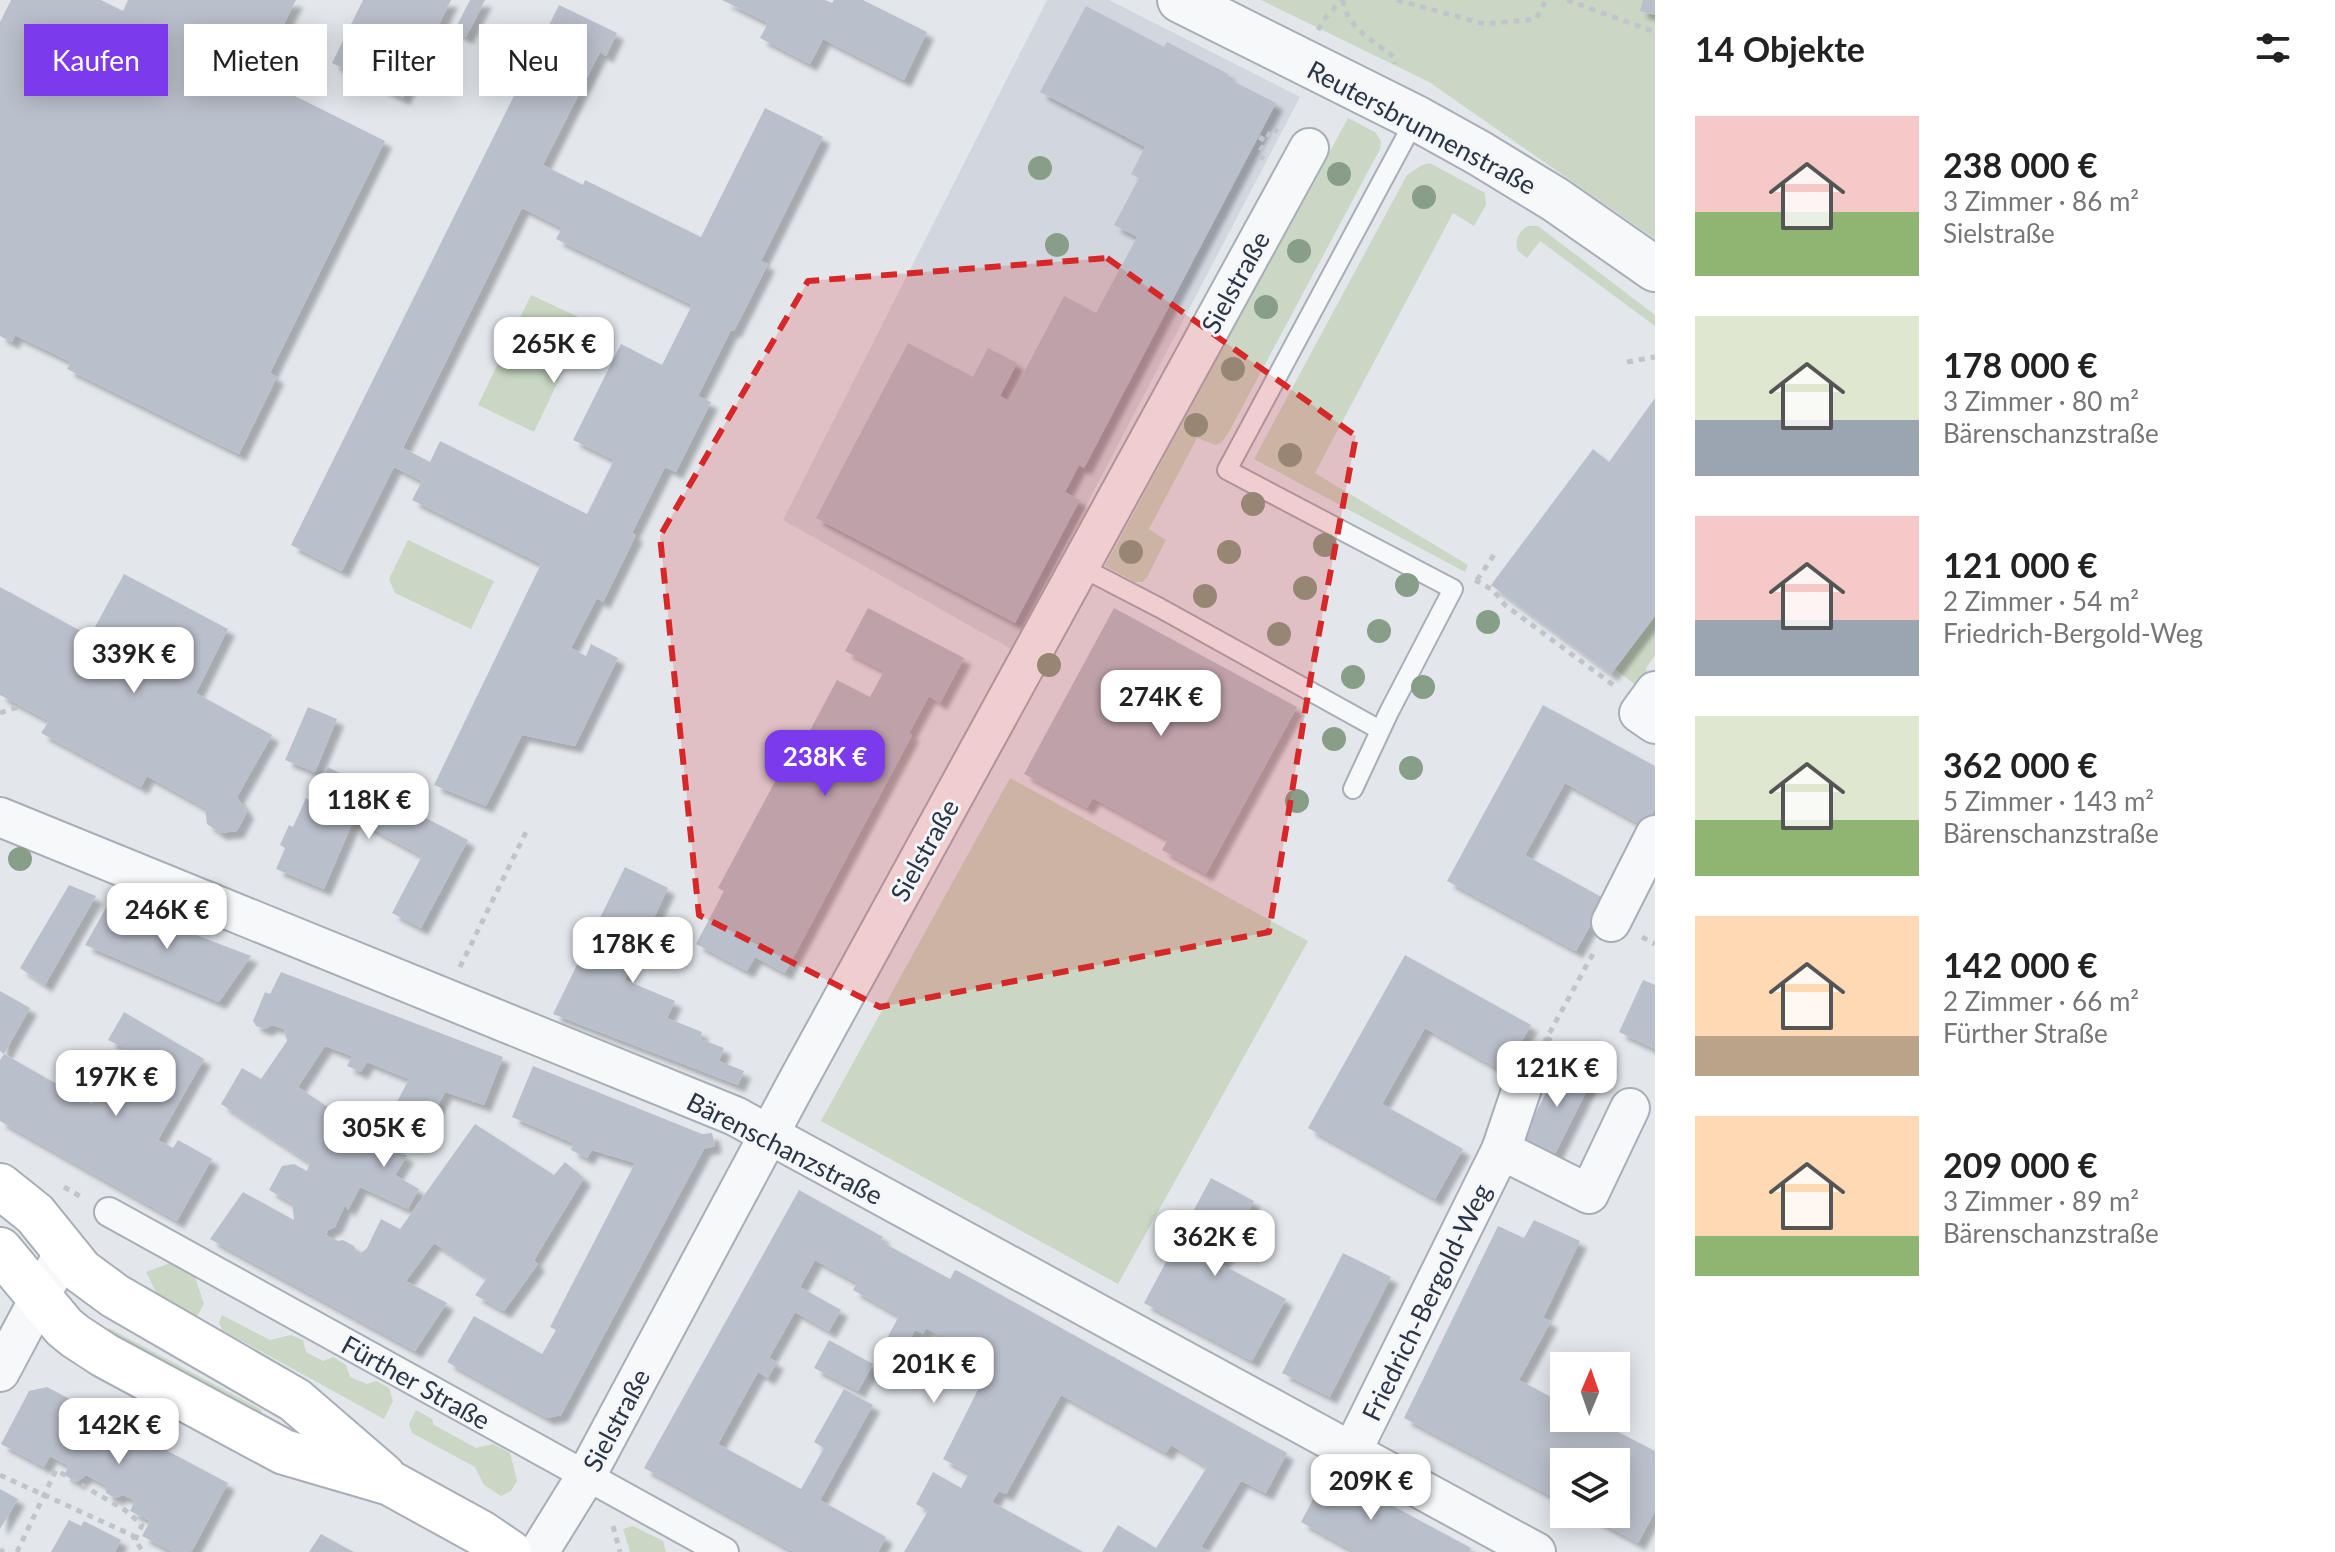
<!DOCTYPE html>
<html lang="de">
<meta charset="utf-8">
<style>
body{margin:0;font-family:Lato,sans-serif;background:#f6f6f6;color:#222;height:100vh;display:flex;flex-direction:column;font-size:30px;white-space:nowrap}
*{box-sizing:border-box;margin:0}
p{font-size:26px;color:#767676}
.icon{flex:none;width:44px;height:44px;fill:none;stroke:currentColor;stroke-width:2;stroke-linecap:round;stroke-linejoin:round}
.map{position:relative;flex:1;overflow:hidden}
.side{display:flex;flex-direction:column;background:#fff;width:680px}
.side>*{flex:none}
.top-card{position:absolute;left:24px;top:24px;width:760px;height:72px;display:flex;gap:16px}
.needle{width:52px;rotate:2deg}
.fabs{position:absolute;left:1550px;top:1352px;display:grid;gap:16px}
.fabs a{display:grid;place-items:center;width:80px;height:80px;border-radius:0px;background:#fff;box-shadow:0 4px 20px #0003;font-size:40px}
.price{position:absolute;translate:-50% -68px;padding:0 18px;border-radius:16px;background:#fff;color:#222;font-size:26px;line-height:52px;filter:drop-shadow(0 2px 4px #0008)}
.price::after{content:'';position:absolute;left:50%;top:48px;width:24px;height:18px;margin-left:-12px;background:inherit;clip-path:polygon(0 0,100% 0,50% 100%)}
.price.on{background:#7c3aed;color:#fff}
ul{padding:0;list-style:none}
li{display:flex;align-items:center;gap:24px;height:200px;padding:0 40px}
li span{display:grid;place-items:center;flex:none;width:224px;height:160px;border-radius:0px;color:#555}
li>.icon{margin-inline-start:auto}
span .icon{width:96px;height:96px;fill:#fffc;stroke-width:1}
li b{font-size:34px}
h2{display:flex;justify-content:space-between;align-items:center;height:96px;padding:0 40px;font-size:34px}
.chip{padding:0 28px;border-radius:0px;background:#fff;box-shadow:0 4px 20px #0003;font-size:28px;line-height:72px}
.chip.on{background:#7c3aed;color:#fff}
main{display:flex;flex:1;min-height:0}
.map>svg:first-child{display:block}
.built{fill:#d1d6df}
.green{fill:#c9d7c4}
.building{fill:#bac0cb;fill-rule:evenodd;filter:url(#shadow)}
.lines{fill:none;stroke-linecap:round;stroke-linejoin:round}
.service-casing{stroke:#a7aeb7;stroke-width:22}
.pedestrian-casing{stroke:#a7aeb7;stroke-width:32}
.minor-casing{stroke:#a7aeb7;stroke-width:42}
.tertiary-casing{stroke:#a7aeb7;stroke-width:48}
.secondary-casing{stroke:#a7aeb7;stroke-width:48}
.path{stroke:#c1c5cb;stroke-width:5;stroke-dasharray:6 6;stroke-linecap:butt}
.service{stroke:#f7f8fa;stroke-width:18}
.pedestrian{stroke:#f7f8fa;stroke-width:28}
.minor{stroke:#f7f8fa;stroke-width:38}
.tertiary{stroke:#f7f8fa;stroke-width:44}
.secondary{stroke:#fff;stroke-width:44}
.tree{fill:#899e88}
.marked{fill:#d62828;fill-opacity:0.2;stroke:#d62828;stroke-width:6;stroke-dasharray:16 10;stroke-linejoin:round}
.labels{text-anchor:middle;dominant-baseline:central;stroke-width:6;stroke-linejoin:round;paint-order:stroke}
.street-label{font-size:26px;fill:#293547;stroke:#f4f6f9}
</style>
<main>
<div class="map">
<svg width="1655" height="1552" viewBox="0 0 1655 1552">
<defs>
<filter id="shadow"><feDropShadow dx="7" dy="7" stdDeviation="2" flood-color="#0004"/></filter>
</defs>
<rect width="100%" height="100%" fill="#e3e7ec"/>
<polygon class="built" points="1047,0 1109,0 1300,97 1011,649 783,520"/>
<g class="green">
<polygon points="1261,0 1655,0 1655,239 1429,82"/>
<polygon points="1348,118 1375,132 1381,141 1380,149 1230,430 1222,442 1216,445 1197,438 1149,529 1166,540 1147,577 1143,582 1135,582 1105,566"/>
<polygon points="1430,163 1485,193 1486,205 1474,226 1453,213 1315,473 1468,565 1465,572 1254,459 1407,175 1422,165"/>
<path d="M1528,226H1538L1655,315V326L1540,241L1527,258L1518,251C1514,241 1519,231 1528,226Z"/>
<polygon points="531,295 587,321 534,432 478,405"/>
<polygon points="408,540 494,581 471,629 395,593 389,579"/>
<polygon points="1655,616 1655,655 1646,668 1649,682 1642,690 1615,669"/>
<polygon points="1010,778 1308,941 1118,1284 821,1121"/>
<polygon points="173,1262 194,1274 204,1304 197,1316 158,1296 146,1272"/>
<polygon points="222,1315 270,1340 291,1335 303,1340 306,1352 323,1361 333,1357 346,1365 350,1377 367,1384 376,1381 389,1388 393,1401 384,1419 222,1330 219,1322"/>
<polygon points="109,1328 262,1410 256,1422 102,1340"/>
<polygon points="416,1410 432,1419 434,1425 476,1448 493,1444 510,1453 517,1481 511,1491 501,1496 484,1485 475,1467 412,1433 409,1424"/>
<polygon points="633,1526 663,1541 666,1552 630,1552 623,1529"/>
</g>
<g class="building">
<polygon points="11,0 101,0 123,11 128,0 296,0 257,77 385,141 270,373 277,377 239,454 67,369 71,362 15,335 12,342 0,336 0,22"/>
<polygon points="363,0 451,0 403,98 332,63"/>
<polygon points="470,0 485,0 466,37 454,31"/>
<polygon points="722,0 825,0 832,3 834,0 863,0 927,32 904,80 823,39 810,64 760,38 768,23"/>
<polygon points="1643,0 1655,0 1655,15 1640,11"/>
<path d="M559,5L617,33L606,56L600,52L543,165L583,185L585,180L701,237L765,108L823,137L761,261L768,264L734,331L731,330L698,396L711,402L676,472L665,467L632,533L636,535L603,602L597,598L571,648L586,656L591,644L618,658L575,746L522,735L486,806L434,785L541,564L412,500L422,481L394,467L342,571L291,545ZM522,208L562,228L556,239L692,305L662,365L621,344L573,440L614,460L587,514L440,441L430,462L403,448Z"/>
<polygon points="1086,6 1164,47 1167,42 1228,74 1227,78 1276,103 1084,468 1079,465 1065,492 1080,500 1015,623 816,518 908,343 973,377 988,348 1017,363 1000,396 1009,401 1064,296 1096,313 1137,237 1114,225 1139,178 1131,174 1145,147 1040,92"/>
<polygon points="1655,398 1655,616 1611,674 1491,585 1593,449 1609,462"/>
<polygon points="124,574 228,629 196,693 272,735 237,797 247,812 237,831 220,833 207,824 205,808 147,776 141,787 41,733 49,721 0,695 0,587 90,636"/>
<polygon points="868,608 964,658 940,703 929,696 909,733 912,735 785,973 755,957 747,971 696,944 724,891 718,888 801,733 807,736 837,680 870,697 884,671 845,651"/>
<polygon points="1114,608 1297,707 1206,874 1162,850 1168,839 1093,798 1087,808 1024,774"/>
<polygon points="1543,705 1655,766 1655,808 1645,827 1565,783 1525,855 1605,899 1576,951 1447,881"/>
<polygon points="308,707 337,719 315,772 285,760"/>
<polygon points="328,767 468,840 421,928 392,913 422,856 354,819 324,889 276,869 285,848 280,845 289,825 293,827 306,798 310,801"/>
<polygon points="625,867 668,888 625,980 675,1001 667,1018 702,1032 700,1039 724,1048 719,1061 744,1071 738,1085 553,1014"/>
<polygon points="69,885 96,896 45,985 20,968"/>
<polygon points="110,901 209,940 251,956 219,1002 85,945"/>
<polygon points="1405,955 1531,1025 1504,1072 1425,1028 1382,1104 1463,1149 1435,1199 1308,1128"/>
<polygon points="281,972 503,1057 484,1105 445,1092 423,1133 391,1113 409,1079 367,1062 361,1072 347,1066 352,1056 325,1046 298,1087 354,1125 407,1156 395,1175 419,1189 408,1209 360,1187 348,1210 345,1205 335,1227 328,1230 326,1235 338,1241 343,1240 354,1246 356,1250 361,1253 367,1248 381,1219 400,1229 475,1124 554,1175 565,1162 584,1178 534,1260 538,1264 504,1311 475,1295 487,1278 434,1243 406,1281 447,1303 415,1351 210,1239 243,1192 294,1220 292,1203 269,1190 282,1166 294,1164 307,1171 310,1163 221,1104 242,1068 261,1079 287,1041 284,1029 272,1025 265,1029 256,1026 253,1021 265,992 270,994"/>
<polygon points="1643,980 1655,985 1655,1049 1619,1032"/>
<polygon points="0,991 30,1008 4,1054 0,1051"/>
<polygon points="124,1012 204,1059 158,1140 173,1148 178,1140 212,1159 177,1221 0,1121 0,1060 4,1054 92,1104 124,1048 108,1040"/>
<polygon points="1561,1063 1593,1078 1554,1156 1522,1140"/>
<polygon points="533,1066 702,1134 712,1133 715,1146 704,1149 561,1415 547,1418 447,1362 474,1316 542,1354 556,1330 550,1327 635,1163 592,1150 587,1158 571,1150 573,1143 512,1117"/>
<polygon points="1211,1178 1254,1201 1221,1264 1286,1299 1252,1361 1144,1303"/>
<polygon points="799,1190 883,1237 880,1241 950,1279 955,1270 958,1271 1287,1453 1266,1493 1241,1481 1201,1547 1211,1552 1102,1552 1118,1525 1156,1548 1207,1467 1171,1445 1166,1453 1061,1395 1006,1494 999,1491 992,1502 1083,1552 904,1552 928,1511 916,1504 933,1472 961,1488 969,1473 943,1459 991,1364 926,1328 923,1334 915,1330 891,1374 873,1364 899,1316 853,1290 857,1283 815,1260 800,1287 841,1310 829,1331 795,1312 769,1358 777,1362 768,1378 758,1372 718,1444 801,1489 824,1448 814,1442 844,1389 873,1405 820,1500 886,1537 878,1552 794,1552 644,1468"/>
<polygon points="1534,1220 1580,1241 1543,1318 1551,1321 1519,1380 1564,1404 1564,1418 1591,1418 1655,1451 1655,1511 1638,1543 1585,1514 1616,1514 1616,1462 1564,1462 1564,1503 1404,1418 1498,1226 1524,1238"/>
<polygon points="1343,1253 1391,1277 1330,1397 1282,1373"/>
<polygon points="829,1340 873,1364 858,1391 814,1368"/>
<polygon points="47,1387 228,1483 192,1551 173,1552 142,1536 150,1521 130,1511 135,1501 123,1495 115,1498 106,1493 105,1485 86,1475 77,1482 64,1475 69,1466 50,1456 44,1467 1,1444 29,1391"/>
<polygon points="1328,1471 1471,1548 1469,1552 1355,1552 1301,1522"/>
<polygon points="0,1489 18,1499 0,1529"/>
<polygon points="69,1520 81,1526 84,1521 121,1540 115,1552 51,1552"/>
<polygon points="321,1534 348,1549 354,1552 309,1552"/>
</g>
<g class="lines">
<g class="service-casing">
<g id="service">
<polyline points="1079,566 1160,608 1380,730"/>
<polyline points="1353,789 1389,712 1453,589 1227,470 1416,118"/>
</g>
</g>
<g class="pedestrian-casing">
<polyline id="pedestrian" points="109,1212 724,1552"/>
</g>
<g class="minor-casing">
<g id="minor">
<polyline points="1655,691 1639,713 1655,724"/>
<polyline points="0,817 735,1116 1536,1552"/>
<polyline points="1611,922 1655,835"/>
<polyline points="1501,1150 1523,1085"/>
<polyline points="0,1372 65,1250"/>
<polyline points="1351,1453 1501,1150 1589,1194 1630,1108"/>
<polyline points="539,1552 586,1476 796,1084 1309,148"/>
</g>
</g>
<g class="tertiary-casing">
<polyline id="tertiary" points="1180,0 1416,118 1479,153 1556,200 1655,269"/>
</g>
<g class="secondary-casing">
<g id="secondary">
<polyline points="0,1186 35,1214 81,1271 115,1296 295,1400 383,1476"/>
<polyline points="0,1250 64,1327 75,1336 104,1355 284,1452 390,1483 481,1533 509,1552"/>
</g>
</g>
<g class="path">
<path d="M1343,0C1345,26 1375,42 1394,57L1395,64"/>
<polyline points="1397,0 1484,24 1536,19 1546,0"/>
<polyline points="1567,0 1655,32"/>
<polyline points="1318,30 1326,17 1342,0"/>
<polyline points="1259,137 1266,141 1272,128 1278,132"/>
<polyline points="1264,159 1258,155 1266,141"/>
<polyline points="1627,362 1655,357"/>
<polyline points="1475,580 1493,590 1505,605 1616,687"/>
<polyline points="1477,580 1496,552"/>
<polyline points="0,713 21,706"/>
<polyline points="1642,937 1655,944"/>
<polyline points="460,967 528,828"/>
<polyline points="1546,1038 1622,1074"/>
<polyline points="1538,1054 1595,950"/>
<polyline points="64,1187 83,1198"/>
<polyline points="0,1475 132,1535 143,1552"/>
<polyline points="613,1526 620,1552"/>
<polyline points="0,1550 4,1552"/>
<polyline points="17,1552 56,1470 125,1510 142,1525 135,1540"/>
</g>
<use href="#service" class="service"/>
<use href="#pedestrian" class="pedestrian"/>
<use href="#minor" class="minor"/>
<use href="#tertiary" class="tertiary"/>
<use href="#secondary" class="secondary"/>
</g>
<g class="tree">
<circle cx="1040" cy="168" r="12"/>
<circle cx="1339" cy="174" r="12"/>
<circle cx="1424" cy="197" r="12"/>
<circle cx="1057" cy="245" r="12"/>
<circle cx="1299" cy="251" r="12"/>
<circle cx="1266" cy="307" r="12"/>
<circle cx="1233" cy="369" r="12"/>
<circle cx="1196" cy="425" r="12"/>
<circle cx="1290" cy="455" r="12"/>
<circle cx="1253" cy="504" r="12"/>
<circle cx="1325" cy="545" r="12"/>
<circle cx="1131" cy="552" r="12"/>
<circle cx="1229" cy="552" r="12"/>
<circle cx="1407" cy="585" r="12"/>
<circle cx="1305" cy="588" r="12"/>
<circle cx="1205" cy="596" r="12"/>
<circle cx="1488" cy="622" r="12"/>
<circle cx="1379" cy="631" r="12"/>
<circle cx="1279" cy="634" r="12"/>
<circle cx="1049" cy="665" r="12"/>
<circle cx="1353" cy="677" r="12"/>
<circle cx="1423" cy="687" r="12"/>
<circle cx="1334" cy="739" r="12"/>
<circle cx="1411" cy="768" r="12"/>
<circle cx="1297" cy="801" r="12"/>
<circle cx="20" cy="859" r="12"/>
</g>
<path class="marked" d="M1107,258L1356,436L1311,676L1269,932L880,1007L699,915L660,536L808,281Z"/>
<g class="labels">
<g class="street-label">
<text transform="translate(1422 127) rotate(28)">Reutersbrunnenstraße</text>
<text transform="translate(1235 282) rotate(-61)">Sielstraße</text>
<text transform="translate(924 850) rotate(-61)">Sielstraße</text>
<text transform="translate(785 1148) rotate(27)">Bärenschanzstraße</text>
<text transform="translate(1426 1302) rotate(-64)">Friedrich-Bergold-Weg</text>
<text transform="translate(416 1382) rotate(29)">Fürther Straße</text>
<text transform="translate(616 1420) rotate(-62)">Sielstraße</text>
</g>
</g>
</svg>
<div class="fabs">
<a><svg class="needle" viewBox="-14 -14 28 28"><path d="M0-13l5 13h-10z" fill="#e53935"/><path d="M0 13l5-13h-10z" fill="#767676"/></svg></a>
<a><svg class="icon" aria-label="layers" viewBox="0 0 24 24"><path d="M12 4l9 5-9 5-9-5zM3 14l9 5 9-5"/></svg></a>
</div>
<b class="price" style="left:554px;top:385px">265K €</b>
<b class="price" style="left:134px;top:695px">339K €</b>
<b class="price" style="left:1161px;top:738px">274K €</b>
<b class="price on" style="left:825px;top:798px">238K €</b>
<b class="price" style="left:369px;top:841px">118K €</b>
<b class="price" style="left:167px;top:951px">246K €</b>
<b class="price" style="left:633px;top:985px">178K €</b>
<b class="price" style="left:1557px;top:1109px">121K €</b>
<b class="price" style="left:116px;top:1118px">197K €</b>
<b class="price" style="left:384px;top:1169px">305K €</b>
<b class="price" style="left:1215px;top:1278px">362K €</b>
<b class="price" style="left:934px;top:1405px">201K €</b>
<b class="price" style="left:119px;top:1466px">142K €</b>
<b class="price" style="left:1371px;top:1522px">209K €</b>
<div class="top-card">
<a class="chip on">Kaufen</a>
<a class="chip">Mieten</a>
<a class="chip">Filter</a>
<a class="chip">Neu</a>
</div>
</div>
<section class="side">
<h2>14 Objekte<svg class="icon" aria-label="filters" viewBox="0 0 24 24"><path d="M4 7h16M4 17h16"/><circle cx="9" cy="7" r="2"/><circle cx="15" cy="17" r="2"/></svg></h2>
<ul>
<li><span style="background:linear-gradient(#f6c9c9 60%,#8fb573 0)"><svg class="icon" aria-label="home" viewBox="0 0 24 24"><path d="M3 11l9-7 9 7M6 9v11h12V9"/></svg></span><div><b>238 000 €</b><p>3 Zimmer · 86 m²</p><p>Sielstraße</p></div></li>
<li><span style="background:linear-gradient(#dfe7d0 65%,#9aa5b1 0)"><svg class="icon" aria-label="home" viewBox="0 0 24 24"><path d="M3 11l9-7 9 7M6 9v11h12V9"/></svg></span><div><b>178 000 €</b><p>3 Zimmer · 80 m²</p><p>Bärenschanzstraße</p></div></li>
<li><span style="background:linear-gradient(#f6c9c9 65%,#9aa5b1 0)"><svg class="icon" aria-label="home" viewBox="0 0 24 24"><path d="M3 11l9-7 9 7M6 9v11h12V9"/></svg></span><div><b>121 000 €</b><p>2 Zimmer · 54 m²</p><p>Friedrich-Bergold-Weg</p></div></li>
<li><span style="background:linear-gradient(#dfe7d0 65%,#8fb573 0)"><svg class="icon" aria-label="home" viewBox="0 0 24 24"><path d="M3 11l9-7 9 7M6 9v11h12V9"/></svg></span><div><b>362 000 €</b><p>5 Zimmer · 143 m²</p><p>Bärenschanzstraße</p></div></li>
<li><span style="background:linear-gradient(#ffd9b3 75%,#b9a48a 0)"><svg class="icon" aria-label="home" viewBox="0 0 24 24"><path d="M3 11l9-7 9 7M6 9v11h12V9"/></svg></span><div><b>142 000 €</b><p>2 Zimmer · 66 m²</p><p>Fürther Straße</p></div></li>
<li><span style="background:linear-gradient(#ffd9b3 75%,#8fb573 0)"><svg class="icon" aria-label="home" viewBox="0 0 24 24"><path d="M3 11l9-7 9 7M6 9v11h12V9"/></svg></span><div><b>209 000 €</b><p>3 Zimmer · 89 m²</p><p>Bärenschanzstraße</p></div></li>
</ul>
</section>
</main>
